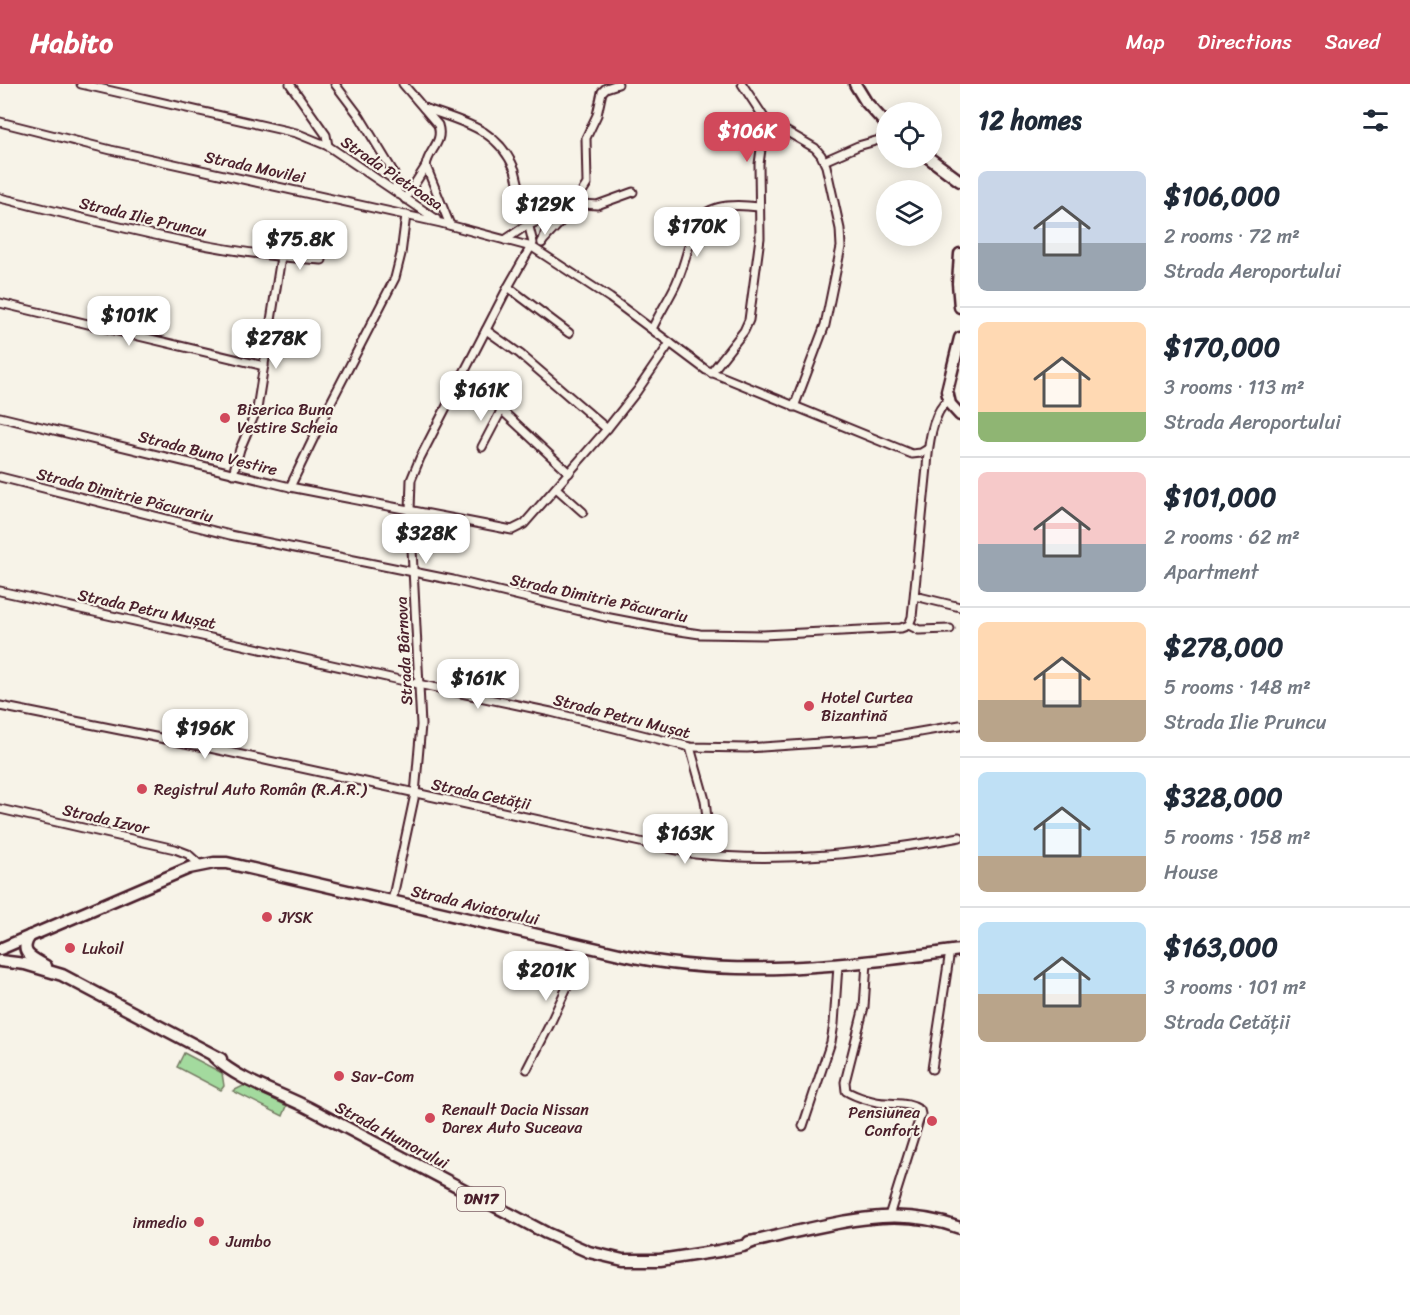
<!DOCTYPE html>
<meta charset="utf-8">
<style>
body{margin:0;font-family:Sriracha,sans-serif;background:#f6f6f7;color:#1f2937;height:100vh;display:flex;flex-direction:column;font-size:22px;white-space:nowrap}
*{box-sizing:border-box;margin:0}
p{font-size:20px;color:#747a83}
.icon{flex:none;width:33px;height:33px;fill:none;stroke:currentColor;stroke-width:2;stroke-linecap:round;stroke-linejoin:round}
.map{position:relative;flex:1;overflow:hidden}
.panel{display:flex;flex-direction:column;background:#fff;width:450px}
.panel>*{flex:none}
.buttons{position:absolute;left:876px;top:18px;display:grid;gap:12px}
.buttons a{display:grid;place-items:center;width:66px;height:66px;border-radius:50%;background:#fff;box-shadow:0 3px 15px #0003;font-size:30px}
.price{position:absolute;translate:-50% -51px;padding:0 14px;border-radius:12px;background:#fff;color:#222;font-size:20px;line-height:39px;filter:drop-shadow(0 2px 3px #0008)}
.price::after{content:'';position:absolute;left:50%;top:36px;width:18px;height:14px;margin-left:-9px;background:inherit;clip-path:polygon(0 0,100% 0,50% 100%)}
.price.on{background:#d1495b;color:#fff}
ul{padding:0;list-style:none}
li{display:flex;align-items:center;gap:18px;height:150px;padding:0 18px}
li+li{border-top:2px solid #e0e1e3}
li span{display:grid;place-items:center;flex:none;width:168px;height:120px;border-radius:9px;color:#555}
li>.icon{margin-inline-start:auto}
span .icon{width:72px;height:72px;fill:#fffc;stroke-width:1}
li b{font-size:26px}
h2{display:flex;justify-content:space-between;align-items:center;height:72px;padding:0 18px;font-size:26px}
header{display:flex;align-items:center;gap:36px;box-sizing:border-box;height:84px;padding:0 30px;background:#d1495b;color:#fff}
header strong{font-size:28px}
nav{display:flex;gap:33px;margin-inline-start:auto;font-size:21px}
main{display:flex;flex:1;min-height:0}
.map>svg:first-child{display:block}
.green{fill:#a3da9e;stroke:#767c64;stroke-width:1.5}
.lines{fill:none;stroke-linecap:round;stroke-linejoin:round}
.minor-casing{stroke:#4a1f2b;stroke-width:11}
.secondary-casing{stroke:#4a1f2b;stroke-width:15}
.primary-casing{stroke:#4a1f2b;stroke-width:15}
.minor{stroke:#f7f3e8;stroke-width:7}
.secondary{stroke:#f7f3e8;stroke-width:10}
.primary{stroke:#f7f3e8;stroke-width:10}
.poi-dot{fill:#d1495b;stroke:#f7f3e8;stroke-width:2}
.labels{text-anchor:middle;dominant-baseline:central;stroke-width:4.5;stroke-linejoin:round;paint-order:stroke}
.shield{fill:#f7f3e8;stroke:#7e5f64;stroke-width:1.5}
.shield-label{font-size:15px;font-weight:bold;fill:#4a1f2b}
.street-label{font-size:16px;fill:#4a1f2b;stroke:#f7f3e8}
.poi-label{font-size:16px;fill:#4a1f2b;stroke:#f7f3e8;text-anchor:start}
</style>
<header>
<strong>Habito</strong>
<nav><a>Map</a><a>Directions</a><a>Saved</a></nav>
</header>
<main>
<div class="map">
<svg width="960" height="1231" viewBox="0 0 960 1231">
<rect width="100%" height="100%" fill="#f7f3e8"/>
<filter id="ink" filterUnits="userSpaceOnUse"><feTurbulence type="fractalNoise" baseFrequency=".0167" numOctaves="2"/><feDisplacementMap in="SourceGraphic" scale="12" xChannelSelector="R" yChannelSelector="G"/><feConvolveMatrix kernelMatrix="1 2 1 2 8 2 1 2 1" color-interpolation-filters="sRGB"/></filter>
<g filter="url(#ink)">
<g class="green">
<polygon points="184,969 222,989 224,1002 221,1006 177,983"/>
<polygon points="245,1001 287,1022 283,1032 233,1007"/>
</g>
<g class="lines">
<g class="minor-casing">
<g id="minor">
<polyline points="81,0 296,49 328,62 436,135"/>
<polyline points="290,0 326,51 328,62"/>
<polyline points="335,0 360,33 391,84 394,90 398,110"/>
<path d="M403,0L438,41C444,59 428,66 426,82L450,141"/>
<polyline points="742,0 765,35 815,64 821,71 826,82 840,145 841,163 825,241 794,323"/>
<polyline points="0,38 111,66 441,139 532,163 610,214 706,286 912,370 921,369 926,366"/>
<polyline points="824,77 858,62 886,54"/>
<path d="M0,114C106,139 213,170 322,176"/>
<polyline points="405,115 426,82"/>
<polyline points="505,156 524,143 551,132"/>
<polyline points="542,158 567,131 587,100 586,54 597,31 602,8 606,4 618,0"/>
<polyline points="542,159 551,132 558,124 570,119 597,121 633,108"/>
<polyline points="508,203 569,249"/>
<polyline points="0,219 264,282"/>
<path d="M652,245C659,230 669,215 676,200C699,149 683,113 759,123"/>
<polyline points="486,246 520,270 607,345"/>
<polyline points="711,289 744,247 749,236 760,154 759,80 765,35"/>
<polyline points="463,290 569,389"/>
<polyline points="0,333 290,403 512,446 524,440 607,345 637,307 670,259"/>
<polyline points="482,363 502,325"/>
<polyline points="233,390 240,365 257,325 281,173"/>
<polyline points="0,393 230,451 453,496 605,533 673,546 700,550 763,551 901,544 909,541"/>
<polyline points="290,403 331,318 395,194 401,170 406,131"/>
<polyline points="556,404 583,428"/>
<polyline points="0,507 413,599 551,628 690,663 747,664 879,655 960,641"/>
<polyline points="915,512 960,523"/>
<path d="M909,541L912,533L927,383C928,364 932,329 948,316"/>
<polyline points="909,541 919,546 950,545"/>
<path d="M0,622L210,664L695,770C783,779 873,769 960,753"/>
<polyline points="690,663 705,716 711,771"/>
<polyline points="0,725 175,765 188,770 200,781"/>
<path d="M392,817L415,710L421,641L410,426L411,396L420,374L508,203L533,159L515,86C498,44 462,38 424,24"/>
<path d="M867,878L864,923L845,998L846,1007C856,1013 875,1019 887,1019C899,1020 910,1019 920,1026L921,1030L889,1132"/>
<polyline points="527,985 550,940 586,862"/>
<polyline points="932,985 950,867"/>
<polyline points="803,1042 831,958 834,940 838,881"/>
</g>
</g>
<g class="secondary-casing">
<g id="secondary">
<polyline points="855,0 866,18 886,40"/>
<polyline points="929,74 960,97"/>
<polyline points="960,170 958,199 960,223"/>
<polyline points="960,254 947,307 950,320 960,331"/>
</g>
</g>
<g class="primary-casing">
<g id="primary">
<path d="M30,852C18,869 32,874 46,882"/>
<path d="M0,865L189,784L214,779H227L624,871C735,896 849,881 960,866"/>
<polyline points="0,877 25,880 62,891 221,975"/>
<path d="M214,973C239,997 278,1008 309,1024L546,1149L589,1168L623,1176H660L719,1167L743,1162L755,1157"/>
<path d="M749,1158C763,1156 777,1152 790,1149C850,1136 900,1122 960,1144"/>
</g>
</g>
<use href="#minor" class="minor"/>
<use href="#secondary" class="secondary"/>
<use href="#primary" class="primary"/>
</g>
</g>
<g class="poi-dot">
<circle cx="225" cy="334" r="6"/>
<circle cx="809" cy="622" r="6"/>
<circle cx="142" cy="705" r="6"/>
<circle cx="267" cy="833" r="6"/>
<circle cx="70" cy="864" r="6"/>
<circle cx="339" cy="992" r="6"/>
<circle cx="430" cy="1034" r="6"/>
<circle cx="932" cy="1037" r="6"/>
<circle cx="199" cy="1138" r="6"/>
<circle cx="214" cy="1157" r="6"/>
</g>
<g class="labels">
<rect class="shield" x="457" y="1103" width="48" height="24" rx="4.5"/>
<g class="shield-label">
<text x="481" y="1115">DN17</text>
</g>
<g class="street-label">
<text transform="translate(255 83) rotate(12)">Strada Movilei</text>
<text transform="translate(392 89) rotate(34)">Strada Pietroasa</text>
<text transform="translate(143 133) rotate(13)">Strada Ilie Pruncu</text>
<text transform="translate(208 369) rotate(14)">Strada Buna Vestire</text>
<text transform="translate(125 411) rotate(14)">Strada Dimitrie Păcurariu</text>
<text transform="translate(599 514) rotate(12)">Strada Dimitrie Păcurariu</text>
<text transform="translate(147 525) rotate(12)">Strada Petru Mușat</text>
<text transform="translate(404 567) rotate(-93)">Strada Bârnova</text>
<text transform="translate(622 632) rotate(14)">Strada Petru Mușat</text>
<text transform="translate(481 710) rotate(12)">Strada Cetății</text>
<text transform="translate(106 735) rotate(13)">Strada Izvor</text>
<text transform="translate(475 821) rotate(13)">Strada Aviatorului</text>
<text transform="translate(392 1051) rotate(28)">Strada Humorului</text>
</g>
<g class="poi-label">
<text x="237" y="325">Biserica Buna<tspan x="237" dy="18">Vestire Scheia</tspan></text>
<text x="821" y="613">Hotel Curtea<tspan x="821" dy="18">Bizantină</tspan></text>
<text x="154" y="705">Registrul Auto Român (R.A.R.)</text>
<text x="279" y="833">JYSK</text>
<text x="82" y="864">Lukoil</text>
<text x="351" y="992">Sav-Com</text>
<text x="442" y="1025">Renault Dacia Nissan<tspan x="442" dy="18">Darex Auto Suceava</tspan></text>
<text x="920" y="1028" text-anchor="end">Pensiunea<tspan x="920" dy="18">Confort</tspan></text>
<text x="187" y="1138" text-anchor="end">inmedio</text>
<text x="226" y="1157">Jumbo</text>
</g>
</g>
</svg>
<div class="buttons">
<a><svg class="icon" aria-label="locate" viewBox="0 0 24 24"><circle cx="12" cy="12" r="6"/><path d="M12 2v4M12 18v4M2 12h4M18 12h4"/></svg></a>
<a><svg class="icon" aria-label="layers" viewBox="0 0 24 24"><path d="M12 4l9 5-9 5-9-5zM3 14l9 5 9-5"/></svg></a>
</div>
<b class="price on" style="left:747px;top:79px">$106K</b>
<b class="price" style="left:545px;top:152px">$129K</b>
<b class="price" style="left:697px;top:174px">$170K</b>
<b class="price" style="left:300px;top:187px">$75.8K</b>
<b class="price" style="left:129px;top:263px">$101K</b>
<b class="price" style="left:276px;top:286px">$278K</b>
<b class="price" style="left:481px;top:338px">$161K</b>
<b class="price" style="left:426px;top:481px">$328K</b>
<b class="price" style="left:478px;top:626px">$161K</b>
<b class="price" style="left:205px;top:676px">$196K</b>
<b class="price" style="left:685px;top:781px">$163K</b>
<b class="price" style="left:546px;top:918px">$201K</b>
</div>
<section class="panel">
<h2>12 homes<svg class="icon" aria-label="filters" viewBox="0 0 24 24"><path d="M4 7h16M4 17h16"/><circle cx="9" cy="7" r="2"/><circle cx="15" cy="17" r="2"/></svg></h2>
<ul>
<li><span style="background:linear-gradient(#c9d6e8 60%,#9aa5b1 0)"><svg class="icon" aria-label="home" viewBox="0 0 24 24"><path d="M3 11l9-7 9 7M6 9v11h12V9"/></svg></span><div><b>$106,000</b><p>2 rooms · 72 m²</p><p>Strada Aeroportului</p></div></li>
<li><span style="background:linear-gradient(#ffd9b3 75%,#8fb573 0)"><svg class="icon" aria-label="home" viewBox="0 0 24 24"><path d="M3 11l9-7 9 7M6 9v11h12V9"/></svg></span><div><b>$170,000</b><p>3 rooms · 113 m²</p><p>Strada Aeroportului</p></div></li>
<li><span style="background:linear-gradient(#f6c9c9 60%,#9aa5b1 0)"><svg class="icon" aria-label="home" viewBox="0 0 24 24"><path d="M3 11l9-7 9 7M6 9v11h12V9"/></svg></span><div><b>$101,000</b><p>2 rooms · 62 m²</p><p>Apartment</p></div></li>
<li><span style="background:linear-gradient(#ffd9b3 65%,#b9a48a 0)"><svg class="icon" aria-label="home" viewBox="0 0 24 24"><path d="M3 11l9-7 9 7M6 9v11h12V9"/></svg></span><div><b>$278,000</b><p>5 rooms · 148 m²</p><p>Strada Ilie Pruncu</p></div></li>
<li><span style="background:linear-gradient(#bfe0f5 70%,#b9a48a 0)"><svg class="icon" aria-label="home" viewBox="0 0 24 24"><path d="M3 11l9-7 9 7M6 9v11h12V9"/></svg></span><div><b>$328,000</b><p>5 rooms · 158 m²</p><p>House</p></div></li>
<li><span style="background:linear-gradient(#bfe0f5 60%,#b9a48a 0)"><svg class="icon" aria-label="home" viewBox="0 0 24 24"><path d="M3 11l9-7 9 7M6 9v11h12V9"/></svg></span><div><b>$163,000</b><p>3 rooms · 101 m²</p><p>Strada Cetății</p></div></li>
</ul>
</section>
</main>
